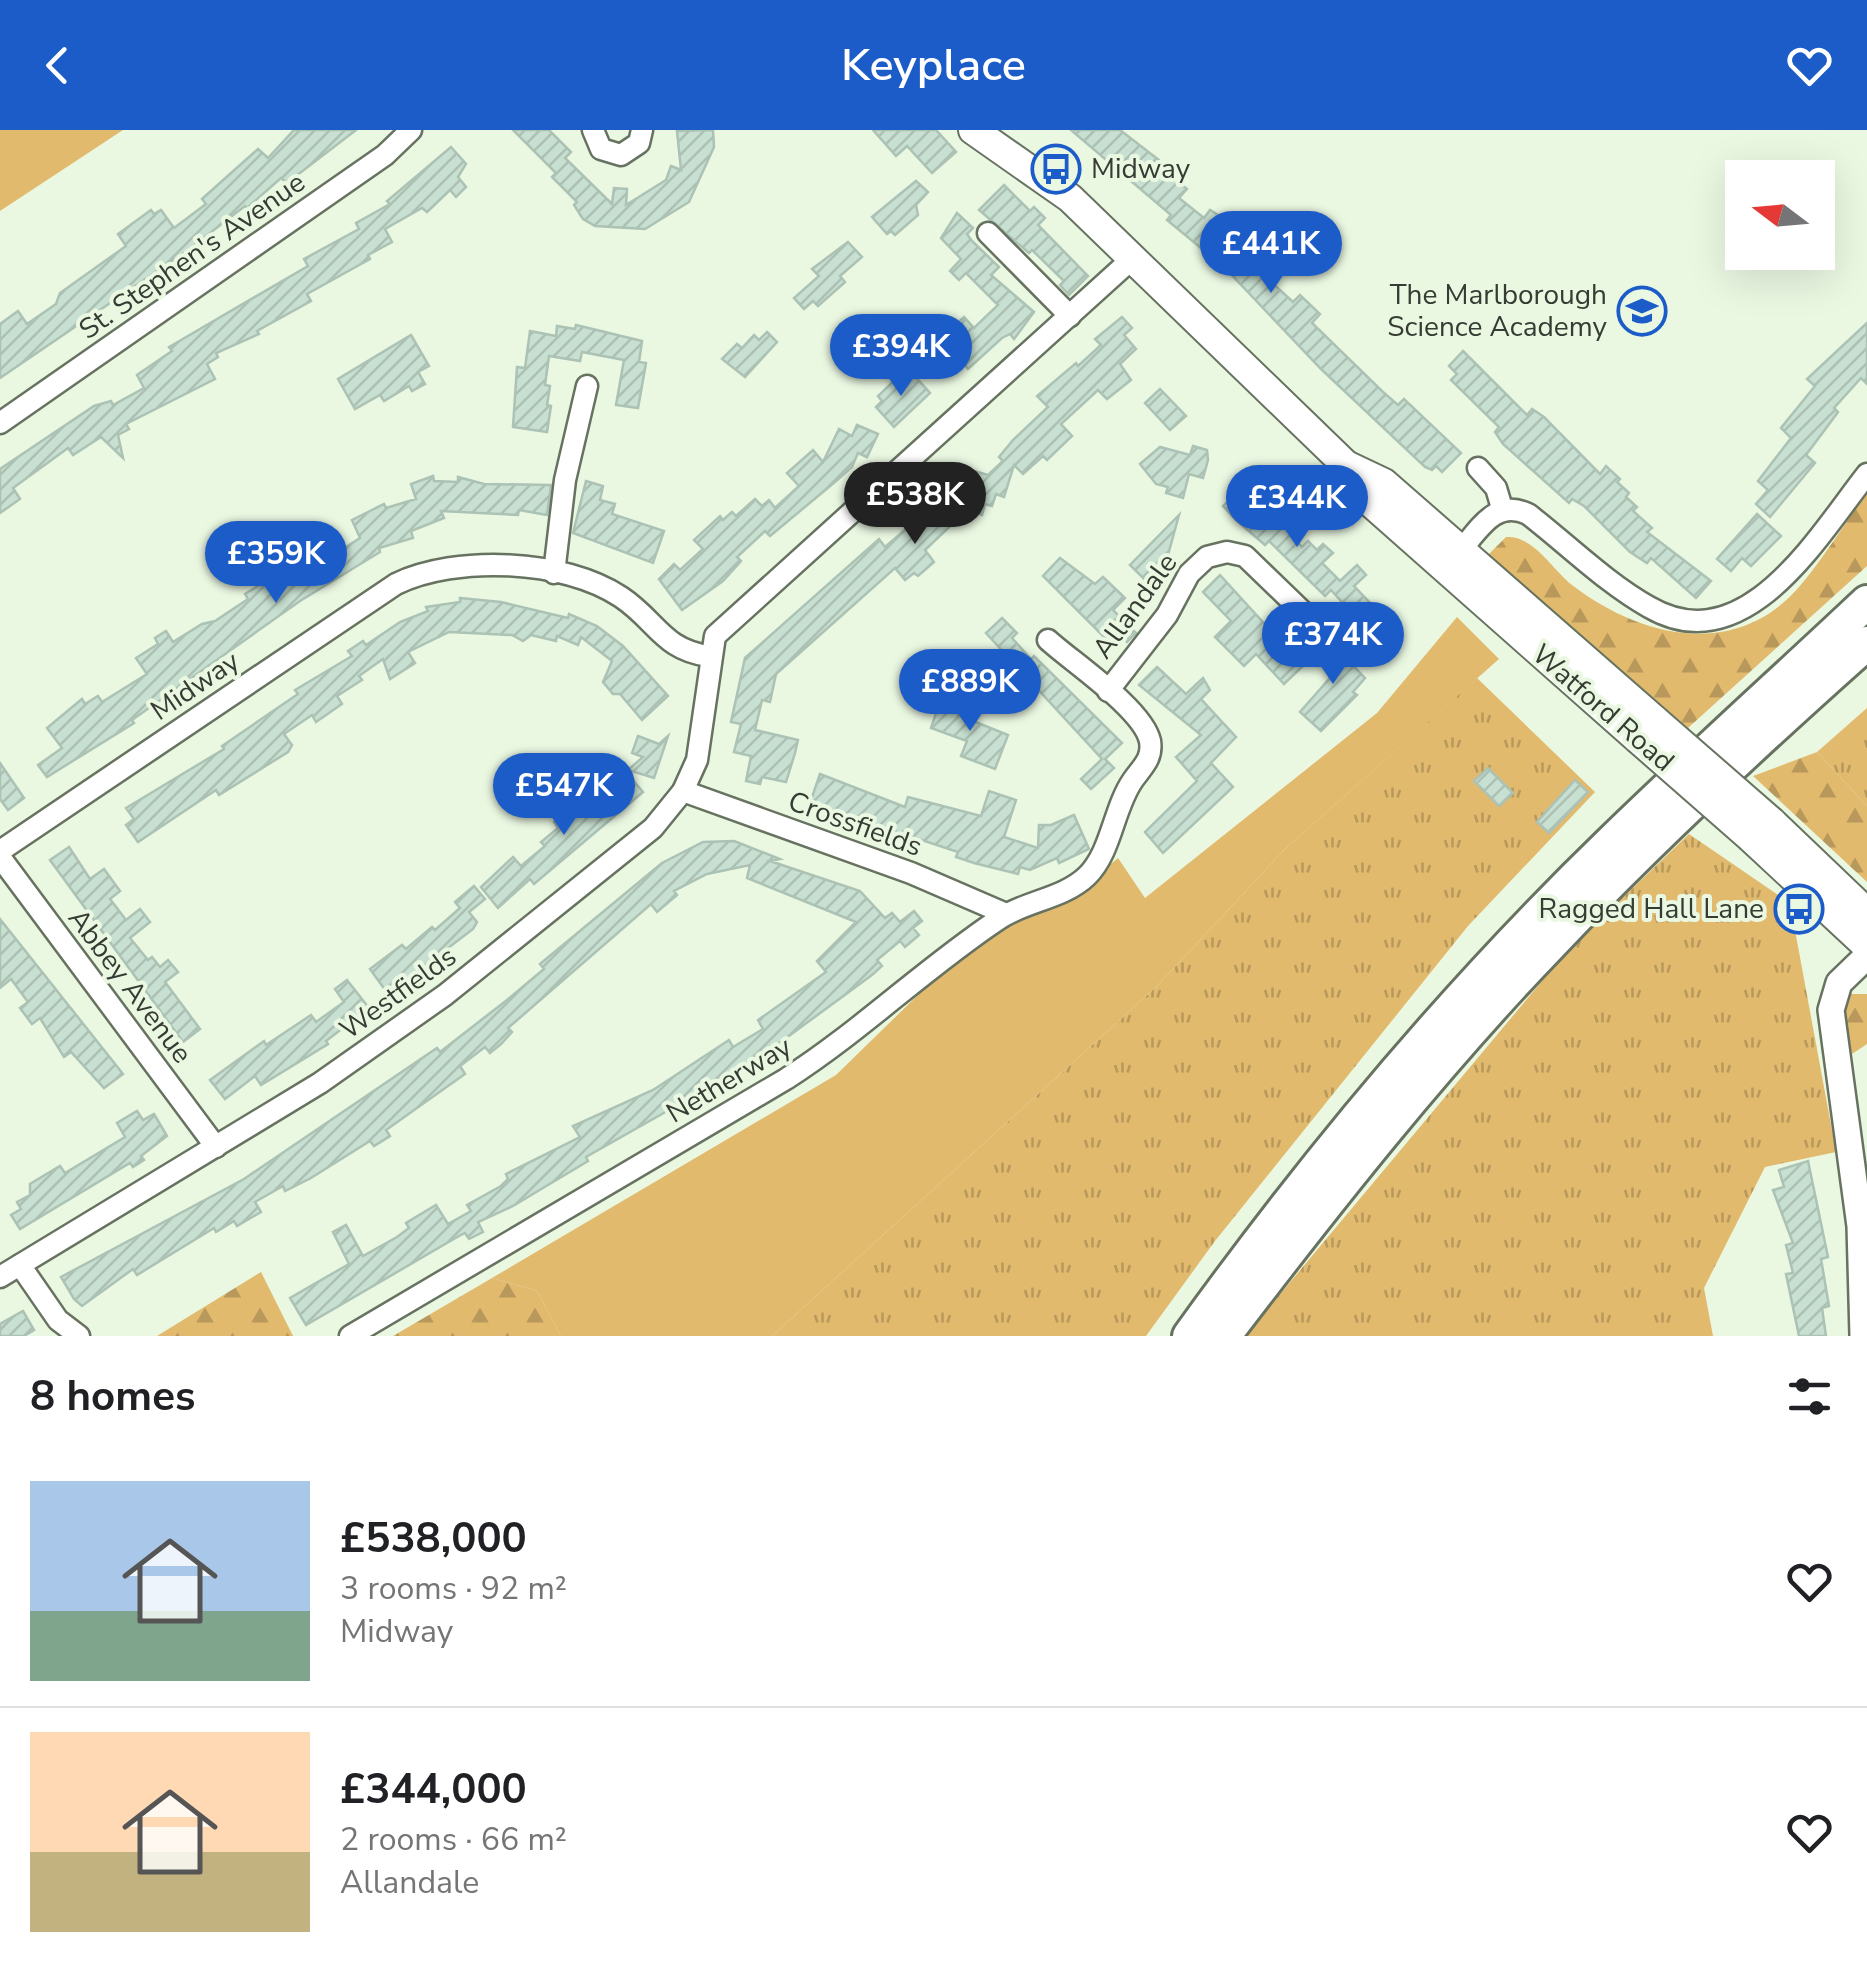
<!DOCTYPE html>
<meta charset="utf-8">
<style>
body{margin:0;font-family:"Nunito Sans",sans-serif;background:#f2f2f2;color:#202124;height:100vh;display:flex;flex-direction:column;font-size:38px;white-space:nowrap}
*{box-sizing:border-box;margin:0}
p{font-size:32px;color:#757577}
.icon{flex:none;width:55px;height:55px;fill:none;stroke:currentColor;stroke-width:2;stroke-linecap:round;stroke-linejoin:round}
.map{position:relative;height:1206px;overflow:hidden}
.panel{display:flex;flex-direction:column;background:#fff;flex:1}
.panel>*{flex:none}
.needle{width:65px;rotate:286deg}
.buttons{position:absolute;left:1725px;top:30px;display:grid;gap:20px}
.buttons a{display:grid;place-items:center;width:110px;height:110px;border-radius:0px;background:#fff;box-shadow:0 10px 40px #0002;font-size:50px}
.price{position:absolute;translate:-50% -85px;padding:0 22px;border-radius:35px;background:#1c5cc8;color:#fff;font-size:32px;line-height:65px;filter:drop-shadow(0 2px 5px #0008)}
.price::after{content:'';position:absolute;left:50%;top:60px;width:30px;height:22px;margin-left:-15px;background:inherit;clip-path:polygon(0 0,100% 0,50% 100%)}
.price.on{background:#222;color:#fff}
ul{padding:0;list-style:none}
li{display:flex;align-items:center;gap:30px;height:250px;padding:0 30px}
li+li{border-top:2px solid #e0e0e0}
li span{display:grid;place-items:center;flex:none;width:280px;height:200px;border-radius:0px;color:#555}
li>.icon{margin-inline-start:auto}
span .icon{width:120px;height:120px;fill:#fffc;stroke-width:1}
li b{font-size:42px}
h2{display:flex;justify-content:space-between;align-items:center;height:120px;padding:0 30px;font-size:42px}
header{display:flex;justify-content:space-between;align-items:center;height:130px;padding:0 30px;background:#1c5cc8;color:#fff;font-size:45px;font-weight:600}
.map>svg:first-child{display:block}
.grass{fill:url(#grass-tufts)}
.forest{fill:url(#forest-firs)}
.green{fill:#e2ba6e}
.building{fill:url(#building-hatch);stroke:#abc2b4;stroke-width:2.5}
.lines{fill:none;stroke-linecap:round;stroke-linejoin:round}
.minor-casing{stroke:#677360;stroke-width:25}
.tertiary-casing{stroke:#677360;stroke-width:30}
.secondary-casing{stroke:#677360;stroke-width:32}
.trunk-casing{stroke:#677360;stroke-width:38}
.minor{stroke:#fff;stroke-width:20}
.tertiary{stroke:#fff;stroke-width:25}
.secondary{stroke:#fff;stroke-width:28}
.trunk{stroke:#fff;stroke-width:32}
.secondary-bridge-casing{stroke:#677360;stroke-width:32;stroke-linecap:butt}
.secondary-bridge{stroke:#fff;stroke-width:28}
.labels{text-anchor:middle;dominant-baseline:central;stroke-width:8;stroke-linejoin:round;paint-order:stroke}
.poi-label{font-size:28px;fill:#363c33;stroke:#eaf8e2;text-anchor:end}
.street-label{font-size:28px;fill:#363c33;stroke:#eaf8e2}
</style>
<header><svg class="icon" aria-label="back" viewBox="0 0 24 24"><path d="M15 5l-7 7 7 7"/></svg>Keyplace<svg class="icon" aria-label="heart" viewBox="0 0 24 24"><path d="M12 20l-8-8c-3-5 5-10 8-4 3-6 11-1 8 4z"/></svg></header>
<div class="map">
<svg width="1867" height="1206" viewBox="0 0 1867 1206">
<defs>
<pattern id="grass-tufts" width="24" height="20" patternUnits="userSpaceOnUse" patternTransform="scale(2.5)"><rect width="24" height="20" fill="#e2ba6e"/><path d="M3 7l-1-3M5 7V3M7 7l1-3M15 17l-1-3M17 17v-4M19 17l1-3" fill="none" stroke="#b8985b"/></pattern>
<pattern id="forest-firs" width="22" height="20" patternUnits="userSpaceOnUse" patternTransform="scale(2.5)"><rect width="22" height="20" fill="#e2ba6e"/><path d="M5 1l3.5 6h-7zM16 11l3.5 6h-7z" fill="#b8985b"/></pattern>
<pattern id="building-hatch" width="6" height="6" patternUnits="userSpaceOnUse" patternTransform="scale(2.5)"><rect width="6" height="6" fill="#c8e0d1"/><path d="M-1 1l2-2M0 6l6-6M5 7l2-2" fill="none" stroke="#acc1b4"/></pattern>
</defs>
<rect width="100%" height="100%" fill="#eaf8e2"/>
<g class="grass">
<polygon points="1477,548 1595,662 1468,796 1215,1111 1146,1206 772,1206 1157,856 1286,718"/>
<polygon points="1867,578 1867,676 1817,622"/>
<polygon points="1689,704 1790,773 1836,1022 1765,1037 1704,1158 1713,1206 1245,1206 1568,820"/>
</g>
<g class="forest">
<path d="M1867,363V436L1688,598L1488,425L1506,407C1533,405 1552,439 1572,455C1641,508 1736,530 1799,457C1824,428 1844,394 1867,363Z"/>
<polygon points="1817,622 1867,676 1867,752 1753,646"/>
<polygon points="1847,864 1867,864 1867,914 1852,924 1844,887"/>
<polygon points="261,1142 293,1206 157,1206"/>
<polygon points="492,1148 537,1161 561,1206 393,1206"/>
</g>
<g class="green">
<polygon points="0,0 123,0 0,81"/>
<polygon points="1457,487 1499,529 1286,718 1157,856 772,1206 561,1206 537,1161 492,1148 836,945 920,863 1012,789 1064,774 1118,728 1145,768 1377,583"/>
</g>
<g class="building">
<polygon points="294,0 356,0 287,53 281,48 247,78 245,76 188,120 0,248 0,194 18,181 27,194 56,174 60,163 126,116 118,104 151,80 154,84 161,80 174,98 206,74 202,69 258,19 268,28"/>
<polygon points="513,0 549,0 571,22 565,28 612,74 614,58 627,59 626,75 666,50 671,36 681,40 677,1 713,0 714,17 689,72 645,99 595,96 583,89 574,75 577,72 552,47 556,43"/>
<polygon points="873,0 936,0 956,22 932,43 907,16 896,26"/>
<polygon points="1071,0 1120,0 1159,30 1164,41 1187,59 1179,68 1204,88 1210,80 1231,93 1266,127 1262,130 1275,142 1268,149 1293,172 1300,165 1320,184 1312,193 1383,262 1398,275 1404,269 1461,323 1442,342 1436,336 1432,340 1425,337 1321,239 1224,137 1167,90 1171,85"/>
<polygon points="451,17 466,34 458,47 466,57 456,67 450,60 427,82 422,78 385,99 392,112 368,125 370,129 307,164 311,171 257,201 259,204 216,223 218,227 207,234 215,249 126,294 129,299 118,305 123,328 101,307 73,325 68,318 13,358 20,369 0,383 0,339 94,276 111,271 113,275 144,258 137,245 172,221 169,217 308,136 304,129 359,99 356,93 390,74 387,71"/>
<polygon points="916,51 928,62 916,75 918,85 895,105 891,101 887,104 872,87"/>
<polygon points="1004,55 1030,81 1034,77 1045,88 1038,95 1088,146 1069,165 1060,155 1064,151 1032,120 1029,123 979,80"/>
<polygon points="957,83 973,98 967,104 972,111 999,137 991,145 1034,182 1014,209 1010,204 1002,208 968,239 951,219 963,208 953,197 964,187 974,198 998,175 966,143 959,150 950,141 961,129 941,108"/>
<polygon points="848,112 862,127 840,146 845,152 818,176 813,171 804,179 794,168 819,146 812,139"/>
<polygon points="1122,187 1132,198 1124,205 1136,219 1120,234 1131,250 1107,269 1098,260 1061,294 1072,306 1047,330 1043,326 1023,344 1014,335 1004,367 996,364 992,376 985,374 982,385 967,380 925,420 934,432 918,446 914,443 905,450 895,438 776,544 770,572 762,570 755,600 798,610 795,623 786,652 762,647 760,654 746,651 751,626 734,622 741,594 731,592 745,528 879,409 885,417 912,394 943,356 957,371 967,339 988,345 1003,331 999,327 1013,310 1048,277 1037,266 1076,233 1078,236 1101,215 1095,209"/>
<polygon points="1867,193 1867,254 1861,248 1834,278 1838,282 1806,325 1815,333 1770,387 1756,374 1768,360 1758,351 1791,308 1781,298 1815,256 1807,249"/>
<polygon points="576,195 642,211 639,232 646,233 638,278 616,275 624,230 582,222 580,231 549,226 545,255 550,256 547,275 551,276 547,302 513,297 517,237 525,238 530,201 556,206 557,196 575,199"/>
<polygon points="767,202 777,212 745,247 722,229 737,214 742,218 754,205 759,210"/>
<polygon points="411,205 429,236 418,242 425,254 412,261 409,256 384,271 380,265 355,279 338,249"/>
<polygon points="1463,221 1527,285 1532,279 1544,287 1600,344 1606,336 1620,349 1617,352 1629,363 1626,367 1637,377 1633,381 1652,398 1647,402 1711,451 1696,468 1651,428 1647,433 1630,422 1584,376 1572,369 1569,373 1503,314 1495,302 1499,297 1451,250 1457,244 1449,236"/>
<polygon points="912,243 930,263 894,297 876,277 882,271 878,266 899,246 904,251"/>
<polygon points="1160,259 1186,286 1170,300 1145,273"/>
<polygon points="857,295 878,304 867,327 858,323 852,337 835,352 770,406 765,401 737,427 741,431 723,451 682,480 659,449 674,434 680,440 703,419 694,410 720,386 723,390 732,382 736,386 755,369 762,376 769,370 775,378 799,356 787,343 813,320 823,332 839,299 852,306"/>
<polygon points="1193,316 1207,320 1208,330 1203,348 1189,344 1183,368 1166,363 1168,357 1156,354 1140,334 1160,317 1190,325"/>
<polygon points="433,346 434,351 458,352 458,347 484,354 551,355 547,385 519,380 518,385 441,381 444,388 411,401 413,408 379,418 380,422 300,471 132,590 134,593 47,647 38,635 62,618 47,598 82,569 85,574 98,566 102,572 147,544 136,528 158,514 155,508 166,501 173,512 202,494 215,491 248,469 245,464 289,437 318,422 320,426 331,418 335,424 360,408 352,390 384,374 386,378 416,369 411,354"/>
<polygon points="586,351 603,356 600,370 615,374 612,384 664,401 653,433 573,403"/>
<polygon points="1242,358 1256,372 1266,362 1275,372 1270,376 1287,394 1284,397 1302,417 1308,411 1317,420 1323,414 1333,423 1322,433 1340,451 1357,435 1366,445 1354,456 1373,476 1358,490 1331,460 1325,466 1269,411 1265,415 1236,390 1223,376"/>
<polygon points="1757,384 1781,406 1751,436 1742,428 1731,441 1717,429"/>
<polygon points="1179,385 1168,425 1146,451 1130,435"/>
<polygon points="1060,428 1095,454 1103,447 1125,468 1113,480 1136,503 1127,512 1122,507 1113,516 1043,446"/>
<polygon points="1220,445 1303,536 1284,554 1256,524 1244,536 1215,507 1231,491 1203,462"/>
<polygon points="460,468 501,472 568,488 569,484 597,496 623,516 668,566 642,590 620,564 613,564 603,552 612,531 581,507 578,515 557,506 556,511 531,505 523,511 512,505 449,502 408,522 415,533 390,549 383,529 359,546 362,550 337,566 342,574 316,592 312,585 284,604 292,615 288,622 219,665 216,660 138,712 126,695 134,689 126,678 224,619 222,616 298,564 295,560 352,526 348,521 363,511 366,515 400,492 428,481 426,477 460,472"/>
<polygon points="1002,488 1017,503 1012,508 1031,529 1034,526 1122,613 1105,629 1114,638 1091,659 1081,649 1102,629 986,503"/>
<polygon points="1322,503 1365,548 1353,562 1357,565 1321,601 1300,582 1337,540 1311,512"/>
<polygon points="1157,537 1186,564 1203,548 1210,560 1201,569 1236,607 1211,633 1233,657 1163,723 1145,702 1197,651 1176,627 1201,605 1139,555"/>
<polygon points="941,568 961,574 958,585 1008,605 995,639 961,626 967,611 931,598"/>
<polygon points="638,606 659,614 668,606 654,648 628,640 643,627 632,623"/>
<polygon points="0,633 24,668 8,680 0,669"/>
<polygon points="1488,638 1513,663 1499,676 1474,651"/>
<polygon points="626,642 643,662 534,754 530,749 498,778 481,757 513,727 521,736 545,716 541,712 558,698 554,692 590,662 595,668"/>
<polygon points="820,644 905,677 908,667 981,686 989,661 1016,670 1004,707 1038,718 1039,695 1051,695 1074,685 1089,719 1059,733 1057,728 1030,740 1020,737 1018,744 974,733 956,727 958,722 810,673"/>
<polygon points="1575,650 1588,662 1549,703 1537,692"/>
<polygon points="734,711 780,729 770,731 860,761 885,788 892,783 900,792 914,781 922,791 913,798 919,805 905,817 900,811 877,830 882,836 872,845 752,933 586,1027 588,1031 513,1076 478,1092 483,1102 469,1109 465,1103 459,1106 306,1195 290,1168 349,1134 333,1102 346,1095 363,1126 397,1107 409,1098 406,1093 436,1075 448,1094 471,1081 467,1075 501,1056 508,1049 506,1044 580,1007 573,996 653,960 729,910 733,917 763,899 758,890 826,842 817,831 856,792 747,748 750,735 707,744 674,761 677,765 657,782 651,774 508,898 512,902 501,914 490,923 485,917 460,936 465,944 386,1000 390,1006 374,1016 370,1011 311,1048 285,1061 283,1056 255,1072 261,1082 237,1096 234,1091 216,1102 214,1098 137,1145 133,1139 82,1176 74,1169 61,1147 244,1049 437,918 440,922 507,870 544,839 540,834 662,733 703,712"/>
<polygon points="69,717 90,749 104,739 120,761 110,769 126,790 140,779 150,792 130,808 148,830 152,827 160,837 168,830 178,842 165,852 200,899 183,912 50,730"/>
<polygon points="474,756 485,769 469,782 477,792 473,799 388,864 370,839 402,815 406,819 432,797 435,800 460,778 455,772"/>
<polygon points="0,789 123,944 104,958 71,922 64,927 40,888 32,894 20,878 28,872 11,849 0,858"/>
<polygon points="347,850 369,878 326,911 328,914 261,955 255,946 225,969 210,950 264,911 266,915 311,885 316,892 344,872 335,859"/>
<polygon points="137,981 143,990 154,984 167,1006 141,1026 144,1030 133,1037 130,1033 20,1099 11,1085 21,1079 17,1072 30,1065 30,1054 60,1036 65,1043 125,1007 117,993"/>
<polygon points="1808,1031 1828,1127 1821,1129 1829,1176 1822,1178 1826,1206 1799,1206 1786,1144 1793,1143 1786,1115 1793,1113 1773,1060 1784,1057 1779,1040"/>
<polygon points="23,1181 34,1200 24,1206 0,1206 0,1194"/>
</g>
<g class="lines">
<g class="minor-casing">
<g id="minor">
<polyline points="593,0 601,19 621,25 639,13 642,0"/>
<polyline points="988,103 1070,186"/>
<polyline points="0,293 385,25 411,0"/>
<polyline points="1478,338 1496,358 1502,378"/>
<path d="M1453,429C1476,406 1492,367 1528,384C1567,414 1606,453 1649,477C1745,533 1818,406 1867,344"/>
<polyline points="554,443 565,350 587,256"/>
<polyline points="1108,561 1167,485 1189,444 1207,427 1227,422 1245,426 1305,484"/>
<polyline points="683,661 911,743 1006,784"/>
<path d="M0,721L396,454C456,425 564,429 621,467C657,491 663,520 709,526"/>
<polyline points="0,727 216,1017"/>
<polyline points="20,1135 58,1190 79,1206"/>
<polyline points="0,1147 320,953 445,865 653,698 683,661 697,630 715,506 1134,127"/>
<path d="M350,1206L786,949C861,901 925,838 999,789C1025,771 1063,769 1087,746C1112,721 1113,679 1133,650C1142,637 1153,629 1150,611C1143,579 1072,532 1048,510"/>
</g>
</g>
<g class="tertiary-casing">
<polyline id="tertiary" points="1863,1206 1860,1096 1831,880 1839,853 1867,826"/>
</g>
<g class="secondary-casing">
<g id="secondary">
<polyline points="973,0 1070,68 1346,335 1370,372 1638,609"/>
<polyline points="1346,335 1384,353 1656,591"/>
<polyline points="1772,692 1867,783"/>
<polyline points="1751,708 1867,816"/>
</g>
</g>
<g class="trunk-casing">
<g id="trunk">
<path d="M1189,1206C1315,1031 1457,861 1612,711C1695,630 1782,552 1867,472"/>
<path d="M1224,1206C1328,1070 1435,934 1554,811C1653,707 1760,608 1867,513"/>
</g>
</g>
<use href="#minor" class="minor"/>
<use href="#tertiary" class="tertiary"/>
<use href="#secondary" class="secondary"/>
<use href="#trunk" class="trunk"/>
<g class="secondary-bridge-casing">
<g id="secondary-bridge">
<polyline points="1656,591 1772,692"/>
<polyline points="1638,609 1751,708"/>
</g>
</g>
<use href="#secondary-bridge" class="secondary-bridge"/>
</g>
<defs>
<g id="bus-ring" transform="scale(2.5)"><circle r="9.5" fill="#eaf8e2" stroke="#1c5cc8" stroke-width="1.5"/><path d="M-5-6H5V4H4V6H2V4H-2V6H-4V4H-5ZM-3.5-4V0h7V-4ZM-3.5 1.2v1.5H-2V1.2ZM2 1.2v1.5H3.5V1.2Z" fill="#1c5cc8"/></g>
<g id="school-ring" transform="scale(2.5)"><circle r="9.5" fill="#eaf8e2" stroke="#1c5cc8" stroke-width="1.5"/><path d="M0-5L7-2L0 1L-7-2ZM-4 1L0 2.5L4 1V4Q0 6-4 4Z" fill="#1c5cc8"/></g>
</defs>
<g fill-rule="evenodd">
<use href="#bus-ring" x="1056" y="39"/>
<use href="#school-ring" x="1642" y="181"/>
<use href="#bus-ring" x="1799" y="779"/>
</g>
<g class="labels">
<g class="poi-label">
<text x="1091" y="39" text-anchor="start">Midway</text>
<text x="1607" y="165">The Marlborough<tspan x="1607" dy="32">Science Academy</tspan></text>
<text x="1764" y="779">Ragged Hall Lane</text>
</g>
<g class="street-label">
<text transform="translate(192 126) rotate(-35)">St. Stephen's Avenue</text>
<text transform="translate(1135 476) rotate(-54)">Allandale</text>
<text transform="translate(195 556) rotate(-34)">Midway</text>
<text transform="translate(1603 578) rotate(41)">Watford Road</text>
<text transform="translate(855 694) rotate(20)">Crossfields</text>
<text transform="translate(130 856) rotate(53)">Abbey Avenue</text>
<text transform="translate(398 863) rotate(-36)">Westfields</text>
<text transform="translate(729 950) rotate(-31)">Netherway</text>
</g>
</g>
</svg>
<div class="buttons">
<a><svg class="needle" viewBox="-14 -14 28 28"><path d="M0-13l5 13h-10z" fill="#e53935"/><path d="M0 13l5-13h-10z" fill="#757577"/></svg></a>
</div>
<b class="price" style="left:1271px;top:166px">£441K</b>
<b class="price" style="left:901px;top:269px">£394K</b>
<b class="price on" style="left:915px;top:417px">£538K</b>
<b class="price" style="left:1297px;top:420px">£344K</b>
<b class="price" style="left:276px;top:476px">£359K</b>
<b class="price" style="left:1333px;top:557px">£374K</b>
<b class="price" style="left:970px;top:604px">£889K</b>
<b class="price" style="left:564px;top:708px">£547K</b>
</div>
<section class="panel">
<h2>8 homes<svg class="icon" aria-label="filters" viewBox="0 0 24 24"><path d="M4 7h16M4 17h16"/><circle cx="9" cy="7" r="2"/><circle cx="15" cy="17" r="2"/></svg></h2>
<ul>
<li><span style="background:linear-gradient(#a9c7e8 65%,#7fa58c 0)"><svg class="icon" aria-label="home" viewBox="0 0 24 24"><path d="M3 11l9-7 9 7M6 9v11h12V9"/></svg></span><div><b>£538,000</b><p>3 rooms · 92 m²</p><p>Midway</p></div><svg class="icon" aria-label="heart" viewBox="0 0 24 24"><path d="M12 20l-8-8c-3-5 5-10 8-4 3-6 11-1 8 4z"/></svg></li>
<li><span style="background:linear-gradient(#ffd9b3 60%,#c2b280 0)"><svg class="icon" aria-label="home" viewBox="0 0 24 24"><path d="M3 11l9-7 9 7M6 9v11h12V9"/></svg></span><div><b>£344,000</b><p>2 rooms · 66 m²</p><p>Allandale</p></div><svg class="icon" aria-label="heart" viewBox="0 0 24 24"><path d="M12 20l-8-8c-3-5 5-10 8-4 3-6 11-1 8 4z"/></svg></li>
</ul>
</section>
